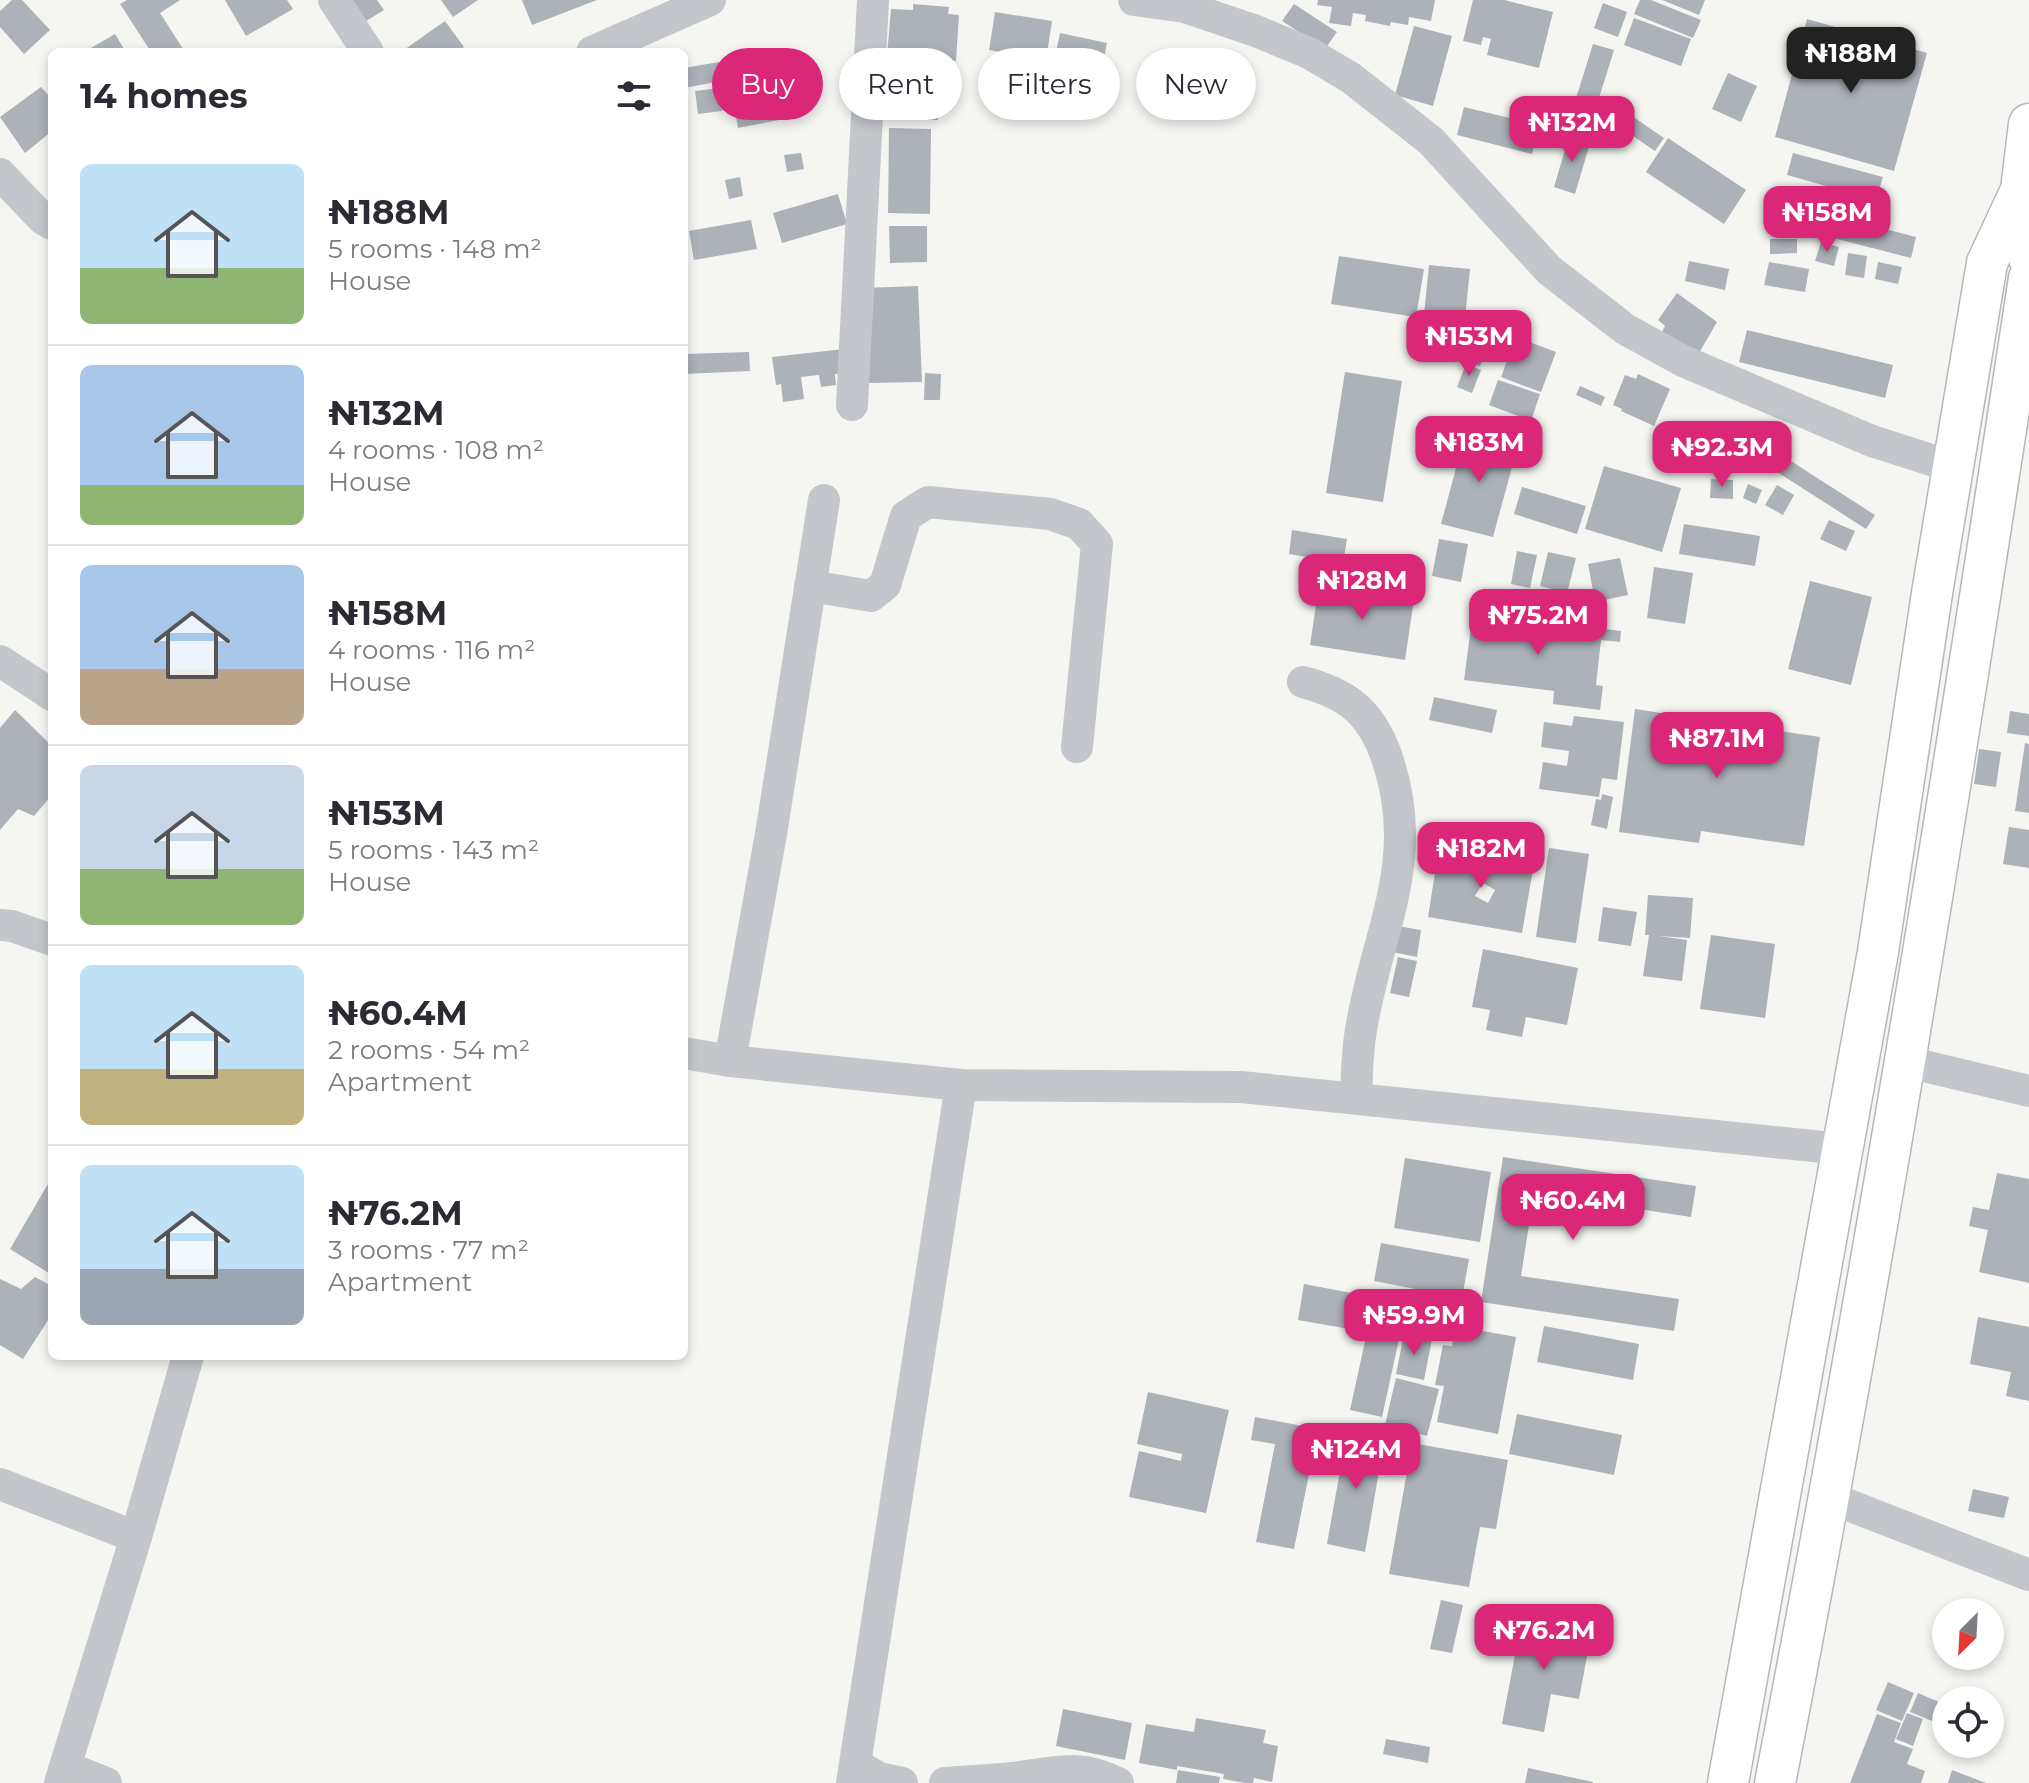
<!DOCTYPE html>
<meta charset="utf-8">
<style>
body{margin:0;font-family:Montserrat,sans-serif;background:#f2f2f3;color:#2b2b33;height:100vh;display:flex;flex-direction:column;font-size:30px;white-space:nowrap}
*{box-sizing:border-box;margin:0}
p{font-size:26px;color:#7c7c81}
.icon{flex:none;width:44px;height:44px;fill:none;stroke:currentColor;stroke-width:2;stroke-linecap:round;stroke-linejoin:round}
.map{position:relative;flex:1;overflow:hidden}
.sheet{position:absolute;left:48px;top:48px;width:640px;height:1312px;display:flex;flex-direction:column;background:#fff;border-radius:12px;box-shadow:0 4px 12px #0003}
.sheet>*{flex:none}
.top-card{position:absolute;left:712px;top:48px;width:760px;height:72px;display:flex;gap:16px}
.needle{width:52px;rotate:204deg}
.tools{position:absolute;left:1932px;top:1598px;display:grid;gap:16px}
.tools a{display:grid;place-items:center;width:72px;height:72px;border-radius:50%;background:#fff;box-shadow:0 4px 12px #0003;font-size:40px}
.price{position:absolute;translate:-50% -68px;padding:0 18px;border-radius:16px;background:#db2777;color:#fff;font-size:26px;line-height:52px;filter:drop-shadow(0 2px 4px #0008)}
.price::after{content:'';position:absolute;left:50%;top:48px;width:24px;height:18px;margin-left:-12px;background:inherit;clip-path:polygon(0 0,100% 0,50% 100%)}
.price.current{background:#222;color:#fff}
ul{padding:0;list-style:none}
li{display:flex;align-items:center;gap:24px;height:200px;padding:0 32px}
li+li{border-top:2px solid #e1e1e2}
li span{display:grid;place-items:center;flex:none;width:224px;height:160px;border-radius:12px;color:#555}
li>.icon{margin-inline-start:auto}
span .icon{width:96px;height:96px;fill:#fffc;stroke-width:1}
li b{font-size:34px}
h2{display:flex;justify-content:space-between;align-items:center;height:96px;padding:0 32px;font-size:34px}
.tag{padding:0 28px;border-radius:36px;background:#fff;box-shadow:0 4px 12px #0003;font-size:28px;line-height:72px}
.tag.current{background:#db2777;color:#fff}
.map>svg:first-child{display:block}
.building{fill:#acb2b8;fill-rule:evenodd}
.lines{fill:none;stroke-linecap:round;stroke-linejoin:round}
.major-casing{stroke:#b4b8bc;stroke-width:43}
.minor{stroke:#c3c6ca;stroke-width:32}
.major{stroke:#fff;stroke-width:40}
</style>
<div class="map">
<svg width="2029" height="1783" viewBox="0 0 2029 1783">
<rect width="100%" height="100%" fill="#f5f6f2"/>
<g class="building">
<polygon points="12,0 22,0 50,30 24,54 0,27 0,11"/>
<polygon points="127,0 180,0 160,13 185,52 151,52 120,4"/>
<polygon points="225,0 287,0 293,9 246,36"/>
<polygon points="342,0 377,0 384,10 358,26"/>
<polygon points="441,0 478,0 453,17"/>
<polygon points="522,0 597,0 532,25"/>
<polygon points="1318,0 1435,0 1431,21 1409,17 1408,25 1391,22 1390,26 1365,21 1366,15 1353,13 1351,26 1329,23 1332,7 1317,5"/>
<polygon points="1473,0 1504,0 1553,12 1539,68 1487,55 1491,39 1483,37 1481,45 1463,41"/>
<polygon points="1640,0 1651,0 1701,20 1693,38 1634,14"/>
<polygon points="1662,0 1705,0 1699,15"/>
<polygon points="1603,3 1627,12 1618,37 1594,28"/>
<polygon points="913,4 949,7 948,14 959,15 956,61 887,56 891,9 913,10"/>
<polygon points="1294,4 1337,32 1325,49 1282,21"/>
<polygon points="995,12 1052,21 1046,60 989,50"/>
<polygon points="1634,18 1691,39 1681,66 1624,45"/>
<polygon points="1807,19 1927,53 1894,171 1775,137"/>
<polygon points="445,21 464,47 456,52 401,52"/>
<polygon points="1414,26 1452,36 1433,106 1395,95"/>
<polygon points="1060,33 1107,43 1101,72 1054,62"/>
<polygon points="115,34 126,52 84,52"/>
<polygon points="1593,44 1614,50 1593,117 1572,111"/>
<polygon points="888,61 937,64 936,72 955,73 953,99 939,99 938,120 885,117"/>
<polygon points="719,62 722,81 684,88 684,68"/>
<polygon points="784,62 795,117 738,128 728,72"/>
<polygon points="1728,73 1757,86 1741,122 1712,109"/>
<polygon points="41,87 52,99 52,131 25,153 0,117"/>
<polygon points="719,88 722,111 698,114 695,91"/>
<polygon points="1464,107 1539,125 1532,154 1457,135"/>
<polygon points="1626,112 1664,138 1655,151 1617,125"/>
<polygon points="889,128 931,129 930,214 888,213"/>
<polygon points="1570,133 1591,140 1575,194 1554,187"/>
<polygon points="1668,138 1746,190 1724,224 1646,172"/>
<polygon points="801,153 804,169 787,172 784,155"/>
<polygon points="1793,153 1883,177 1876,200 1787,175"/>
<polygon points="740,177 743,196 729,199 725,180"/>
<polygon points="838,194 847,224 782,243 773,213"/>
<polygon points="1781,202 1916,237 1911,258 1775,223"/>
<polygon points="751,220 757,249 694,260 689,231"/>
<polygon points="889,226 927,226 927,262 890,263"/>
<polygon points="1770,239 1797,239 1797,253 1770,254"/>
<polygon points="1821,242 1839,247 1834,266 1815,261"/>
<polygon points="1848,253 1867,256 1864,278 1845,275"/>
<polygon points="1339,256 1424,269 1416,317 1331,304"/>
<polygon points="1689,261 1729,269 1725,290 1685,281"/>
<polygon points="1769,262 1809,269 1805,292 1764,285"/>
<polygon points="1878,262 1902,267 1898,284 1875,279"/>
<polygon points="1429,265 1470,269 1465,318 1424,314"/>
<polygon points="918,286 922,382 867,383 863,288"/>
<polygon points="1677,293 1717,322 1699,353 1661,334 1665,326 1658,320"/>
<polygon points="1478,314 1495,319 1480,366 1463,361"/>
<polygon points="1433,317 1466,322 1462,354 1429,349"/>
<polygon points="1747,330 1893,365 1885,398 1739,362"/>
<polygon points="1516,337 1556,352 1541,392 1501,377"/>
<polygon points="844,349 847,372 835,374 836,385 821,387 819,375 801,377 804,399 783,402 781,384 776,385 772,357"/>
<polygon points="749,352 750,371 684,374 684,354"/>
<polygon points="1466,364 1481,370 1472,393 1457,387"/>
<polygon points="1345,372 1402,381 1383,502 1326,493"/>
<polygon points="925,373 941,374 940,400 924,400"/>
<polygon points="1638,374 1670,389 1654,426 1621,411 1622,409 1613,405 1625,375 1636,379"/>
<polygon points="1498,380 1540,394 1531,421 1489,405"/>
<polygon points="1580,386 1605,397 1601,406 1576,395"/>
<polygon points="1466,431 1518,445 1493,537 1441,524"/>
<polygon points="1694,449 1748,452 1747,469 1694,466"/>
<polygon points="1777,452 1875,515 1866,529 1768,466"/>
<polygon points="1604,466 1681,488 1662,552 1585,529"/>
<polygon points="1711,479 1733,480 1733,499 1710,498"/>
<polygon points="1748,484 1762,490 1756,504 1743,498"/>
<polygon points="1777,485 1794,495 1783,515 1765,505"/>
<polygon points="1522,487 1586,506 1577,534 1514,514"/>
<polygon points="1829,520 1855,531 1846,551 1820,539"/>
<polygon points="1684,524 1760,536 1755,566 1679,554"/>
<polygon points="1292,530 1347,539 1343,563 1289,554"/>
<polygon points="1439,539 1468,544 1461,582 1432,576"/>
<polygon points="1517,551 1537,555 1530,588 1511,584"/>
<polygon points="1548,552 1576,558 1567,593 1540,586"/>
<polygon points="1620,558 1628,595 1595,602 1588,564"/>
<polygon points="1654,567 1693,573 1685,624 1647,618"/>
<polygon points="1810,581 1872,597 1851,685 1788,669"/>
<polygon points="1319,584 1414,599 1405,660 1310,645"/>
<polygon points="1473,612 1621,631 1620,642 1601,640 1596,685 1603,686 1600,710 1553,704 1554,691 1464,680"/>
<polygon points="1434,697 1497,710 1492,733 1429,720"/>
<polygon points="1635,709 1820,737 1804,846 1701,831 1699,843 1619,832"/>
<polygon points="15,710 52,746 52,769 48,774 52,780 52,795 34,816 18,809 0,830 0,728"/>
<polygon points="2010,711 2029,714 2029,736 2007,733"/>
<polygon points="1574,716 1624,722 1617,780 1602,778 1599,797 1539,789 1543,762 1567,766 1569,751 1541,747 1544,722 1572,726"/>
<polygon points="2025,743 2029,744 2029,813 2015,811"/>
<polygon points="1979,749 2001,752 1996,787 1974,784"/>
<polygon points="1602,794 1613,797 1607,829 1591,825 1596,799 1601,800"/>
<polygon points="2009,827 2029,830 2029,868 2003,864"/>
<path d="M1439,848L1534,864L1522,933L1428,917ZM1483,883L1495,890L1488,903L1475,896Z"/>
<polygon points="1549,848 1589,854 1576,943 1536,937"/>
<polygon points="1648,895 1693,898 1690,938 1658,936 1687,940 1682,981 1643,976 1649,935 1645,935"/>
<polygon points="1603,907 1637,912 1631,946 1598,941"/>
<polygon points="1397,926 1421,930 1417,957 1392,952"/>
<polygon points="1711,935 1775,944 1765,1018 1700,1009"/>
<polygon points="1483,949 1578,968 1567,1025 1526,1017 1522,1037 1486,1030 1490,1010 1472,1007"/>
<polygon points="1398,957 1417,961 1409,997 1390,993"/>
<polygon points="1503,1157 1696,1186 1691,1217 1534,1193 1521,1276 1679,1299 1674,1331 1481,1302"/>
<polygon points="1405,1158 1491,1172 1480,1242 1394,1228"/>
<polygon points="1997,1173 2029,1179 2029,1283 1979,1272 1988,1230 1969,1226 1973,1207 1989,1210"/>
<polygon points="52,1177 52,1275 10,1249"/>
<polygon points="1381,1243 1469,1259 1462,1298 1374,1281"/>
<polygon points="35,1277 52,1286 52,1314 23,1359 0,1345 0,1279 21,1289"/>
<polygon points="1304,1284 1362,1295 1355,1330 1298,1320"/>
<polygon points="1397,1293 1437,1300 1433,1323 1393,1316"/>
<polygon points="1371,1314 1403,1321 1382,1417 1350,1410"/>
<polygon points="1978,1317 2029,1327 2029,1401 2006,1396 2011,1372 1970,1364"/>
<polygon points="1455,1326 1516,1337 1498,1434 1437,1422 1444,1386 1435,1385 1443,1345 1452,1346"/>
<polygon points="1544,1326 1639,1344 1633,1380 1537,1362"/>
<polygon points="1404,1334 1432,1339 1424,1380 1396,1374"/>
<polygon points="1396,1378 1439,1389 1427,1436 1385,1425"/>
<polygon points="1148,1392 1229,1410 1206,1513 1129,1497 1139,1451 1181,1461 1182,1454 1137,1444"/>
<polygon points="1517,1414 1622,1435 1614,1475 1509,1454"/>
<polygon points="1255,1417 1318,1429 1294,1549 1256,1542 1275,1444 1251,1440"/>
<polygon points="1347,1431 1385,1437 1365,1552 1327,1544"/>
<polygon points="1412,1443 1508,1460 1496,1529 1480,1527 1469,1587 1389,1574"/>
<polygon points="1973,1489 2009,1497 2004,1518 1968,1511"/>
<polygon points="1441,1600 1463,1605 1452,1653 1430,1649"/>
<polygon points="1522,1617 1564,1625 1562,1630 1591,1635 1579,1699 1551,1694 1544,1732 1502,1724"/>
<polygon points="1888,1682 1914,1693 1902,1721 1876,1710"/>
<polygon points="1918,1693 1946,1705 1946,1714 1942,1725 1910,1712"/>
<polygon points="1063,1709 1132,1723 1125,1760 1056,1746"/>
<polygon points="1907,1713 1923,1719 1913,1746 1896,1739"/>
<polygon points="1877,1714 1901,1723 1894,1742 1913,1749 1907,1764 1925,1771 1921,1783 1850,1783"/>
<polygon points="1196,1718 1266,1730 1263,1743 1278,1746 1272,1782 1254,1778 1253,1783 1245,1783 1223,1779 1224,1774 1177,1766 1177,1770 1139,1763 1146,1724 1194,1732"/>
<polygon points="1386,1739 1430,1747 1428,1763 1383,1754"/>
<polygon points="1528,1768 1593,1782 1593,1783 1525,1783"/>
<polygon points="1178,1770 1220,1777 1219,1783 1176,1783"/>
<polygon points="1952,1770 1986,1783 1948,1783"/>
</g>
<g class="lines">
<g class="major-casing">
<g id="major">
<polyline points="2029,124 2021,190 2029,258"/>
<polyline points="1728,1783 1878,952 1933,587 1987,263 2021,190"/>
<path d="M1775,1783C1872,1283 1953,781 2029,278"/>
</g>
</g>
<g class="minor">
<polyline points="334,0 368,52"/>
<polyline points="1134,0 1185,7 1256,31 1309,53 1351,78 1431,141 1549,270 1625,329 1683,361 1872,441 1953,467"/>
<polyline points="592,52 710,0"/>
<polyline points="0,174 43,219 52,224"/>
<polyline points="852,405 873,0"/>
<polyline points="810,586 871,596 885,585 906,516 928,502 1050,514 1079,524 1097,544 1077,747"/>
<polyline points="0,661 52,695"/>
<path d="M1303,682C1347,694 1370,711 1386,755C1423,859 1377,930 1361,1030C1357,1052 1357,1075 1356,1097"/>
<polyline points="0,925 12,926 52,940"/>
<polyline points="684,1053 730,1061 961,1085 1241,1087 1842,1149"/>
<polyline points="730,1061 771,834 824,500"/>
<polyline points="1907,1062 2029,1091"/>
<polyline points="0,1484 136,1537"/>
<polyline points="1830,1498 2029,1575"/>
<polyline points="857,1765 879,1778 902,1783"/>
<polyline points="65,1767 106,1783"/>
<polyline points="60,1783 136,1537 188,1356"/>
<polyline points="852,1783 961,1085"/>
<path d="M945,1783C970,1781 995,1780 1020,1777C1060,1772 1080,1764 1118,1783"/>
</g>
<use href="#major" class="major"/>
</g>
</svg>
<div class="tools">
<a><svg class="needle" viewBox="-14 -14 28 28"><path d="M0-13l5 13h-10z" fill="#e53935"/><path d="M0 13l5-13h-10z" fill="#7c7c81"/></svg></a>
<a><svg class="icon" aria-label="locate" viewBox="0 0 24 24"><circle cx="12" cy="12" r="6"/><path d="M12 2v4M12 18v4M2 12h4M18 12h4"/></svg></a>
</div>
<b class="price current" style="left:1851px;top:95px">₦188M</b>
<b class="price" style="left:1572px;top:164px">₦132M</b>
<b class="price" style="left:1827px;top:254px">₦158M</b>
<b class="price" style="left:1469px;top:378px">₦153M</b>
<b class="price" style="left:1479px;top:484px">₦183M</b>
<b class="price" style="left:1722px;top:489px">₦92.3M</b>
<b class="price" style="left:1362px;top:622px">₦128M</b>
<b class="price" style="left:1538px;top:657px">₦75.2M</b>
<b class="price" style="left:1717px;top:780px">₦87.1M</b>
<b class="price" style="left:1481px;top:890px">₦182M</b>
<b class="price" style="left:1573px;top:1242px">₦60.4M</b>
<b class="price" style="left:1414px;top:1357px">₦59.9M</b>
<b class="price" style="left:1356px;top:1491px">₦124M</b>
<b class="price" style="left:1544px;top:1672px">₦76.2M</b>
<div class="top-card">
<a class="tag current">Buy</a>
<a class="tag">Rent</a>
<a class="tag">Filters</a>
<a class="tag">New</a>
</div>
<section class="sheet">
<h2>14 homes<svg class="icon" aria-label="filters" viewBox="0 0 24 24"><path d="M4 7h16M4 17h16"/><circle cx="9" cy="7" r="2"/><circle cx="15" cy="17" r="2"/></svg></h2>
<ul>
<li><span style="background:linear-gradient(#bfe0f5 65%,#8fb573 0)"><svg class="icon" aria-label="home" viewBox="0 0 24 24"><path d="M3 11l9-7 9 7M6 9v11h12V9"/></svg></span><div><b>₦188M</b><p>5 rooms · 148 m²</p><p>House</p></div></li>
<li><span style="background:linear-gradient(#a9c7e8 75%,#8fb573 0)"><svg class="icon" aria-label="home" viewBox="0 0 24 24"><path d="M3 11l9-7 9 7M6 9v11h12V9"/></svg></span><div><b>₦132M</b><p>4 rooms · 108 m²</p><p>House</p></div></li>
<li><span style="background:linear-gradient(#a9c7e8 65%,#b9a48a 0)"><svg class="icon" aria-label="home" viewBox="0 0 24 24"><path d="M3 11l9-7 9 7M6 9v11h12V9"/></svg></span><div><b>₦158M</b><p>4 rooms · 116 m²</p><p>House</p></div></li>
<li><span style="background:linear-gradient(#c9d6e8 65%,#8fb573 0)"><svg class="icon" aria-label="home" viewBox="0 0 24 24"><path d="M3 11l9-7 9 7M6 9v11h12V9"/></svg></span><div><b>₦153M</b><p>5 rooms · 143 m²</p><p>House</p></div></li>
<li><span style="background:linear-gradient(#bfe0f5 65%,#c2b280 0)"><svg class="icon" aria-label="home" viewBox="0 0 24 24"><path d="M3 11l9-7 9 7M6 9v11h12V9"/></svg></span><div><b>₦60.4M</b><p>2 rooms · 54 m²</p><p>Apartment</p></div></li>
<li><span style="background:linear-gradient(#bfe0f5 65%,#9aa5b1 0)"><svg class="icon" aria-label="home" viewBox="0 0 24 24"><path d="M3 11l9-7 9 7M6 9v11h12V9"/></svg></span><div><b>₦76.2M</b><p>3 rooms · 77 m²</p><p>Apartment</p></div></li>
</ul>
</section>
</div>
